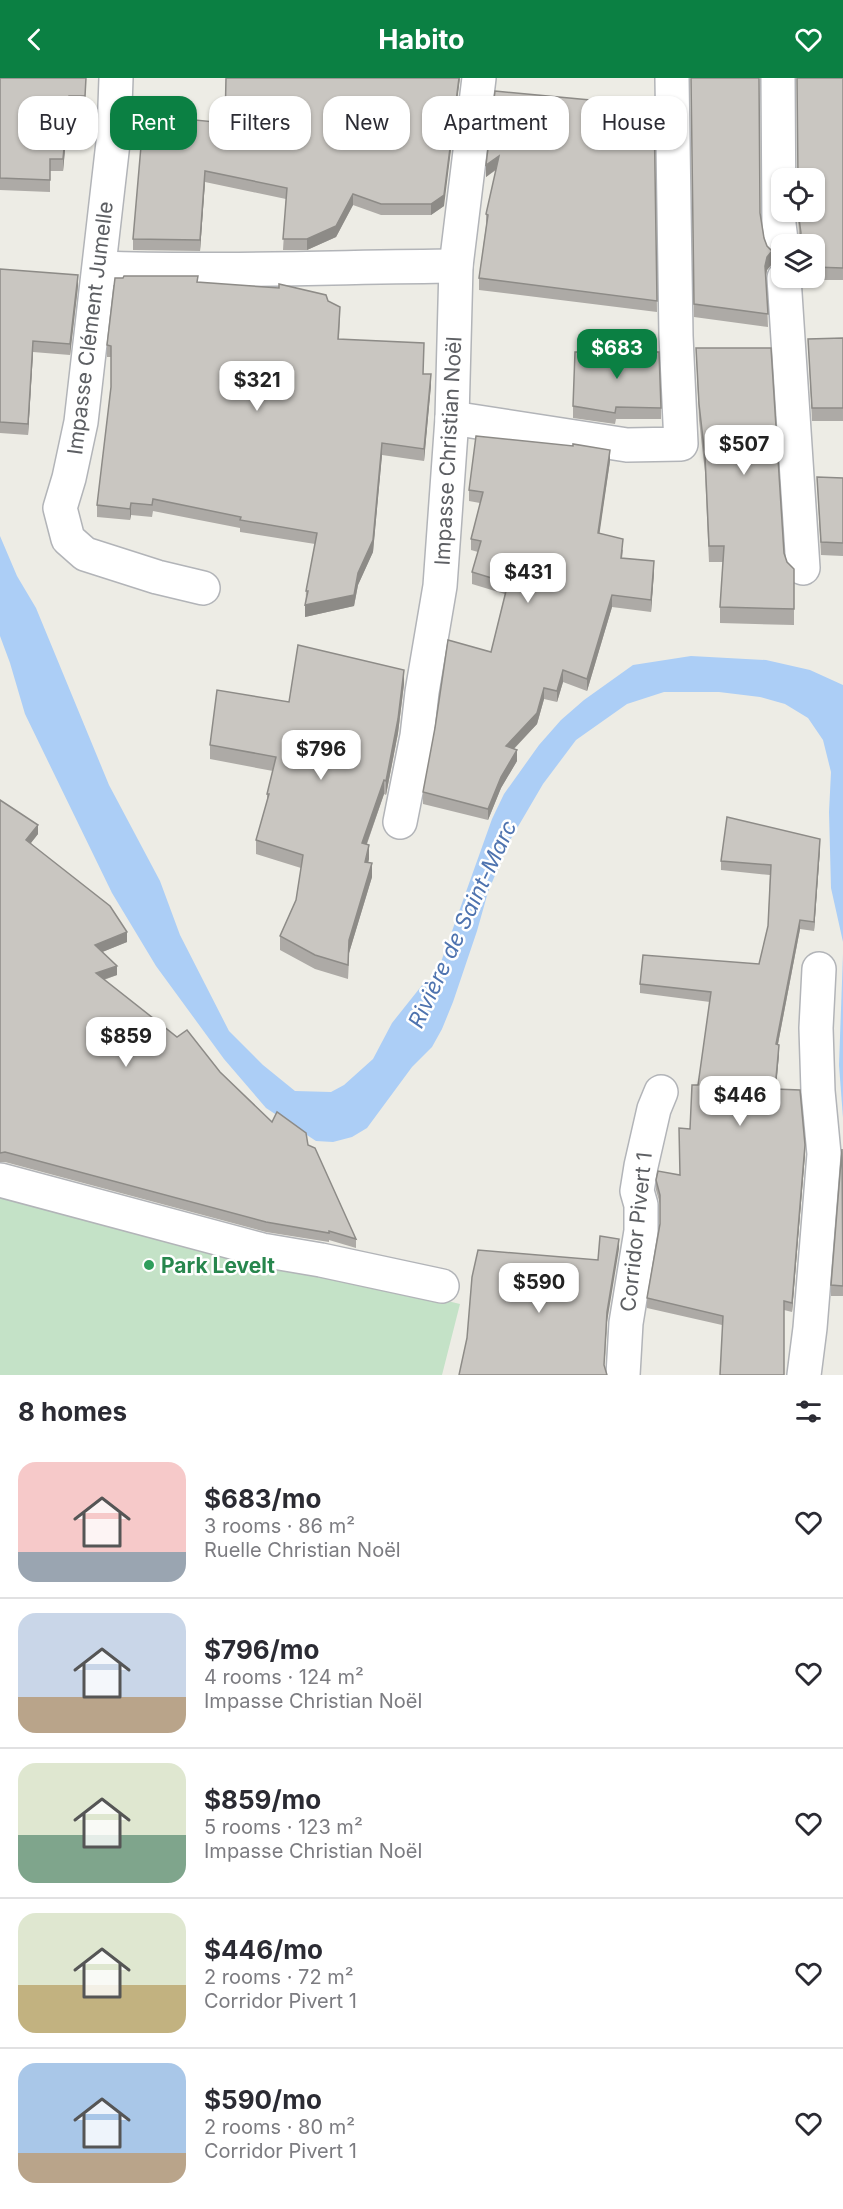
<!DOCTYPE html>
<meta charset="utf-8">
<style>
body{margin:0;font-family:Inter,sans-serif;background:#f7f7f7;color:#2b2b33;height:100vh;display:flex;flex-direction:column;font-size:22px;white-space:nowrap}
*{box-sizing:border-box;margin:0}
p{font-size:20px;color:#7c7c81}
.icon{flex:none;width:33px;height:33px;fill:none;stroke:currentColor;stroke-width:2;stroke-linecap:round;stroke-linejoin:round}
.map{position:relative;height:1297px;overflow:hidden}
.side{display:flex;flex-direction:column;background:#fff;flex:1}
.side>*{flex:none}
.banner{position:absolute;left:18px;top:18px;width:807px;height:54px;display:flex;gap:12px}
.fabs{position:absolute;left:771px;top:90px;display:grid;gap:12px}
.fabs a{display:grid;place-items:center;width:54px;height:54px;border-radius:12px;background:#fff;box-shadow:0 2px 4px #0004;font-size:30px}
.price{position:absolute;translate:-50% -51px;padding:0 14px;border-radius:12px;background:#fff;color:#222;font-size:20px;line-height:39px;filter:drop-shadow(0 2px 3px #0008)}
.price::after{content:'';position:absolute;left:50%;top:36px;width:18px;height:14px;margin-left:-9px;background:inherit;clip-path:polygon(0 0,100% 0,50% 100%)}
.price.active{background:#0b8043;color:#fff}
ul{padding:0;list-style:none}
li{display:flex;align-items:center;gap:18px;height:150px;padding:0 18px}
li+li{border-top:2px solid #e1e1e2}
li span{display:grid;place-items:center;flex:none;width:168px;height:120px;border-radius:18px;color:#555}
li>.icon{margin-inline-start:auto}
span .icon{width:72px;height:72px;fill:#fffc;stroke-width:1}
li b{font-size:26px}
h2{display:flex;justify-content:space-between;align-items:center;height:72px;padding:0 18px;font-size:26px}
.pill{padding:0 21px;border-radius:18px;background:#fff;box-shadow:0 2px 4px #0004;font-size:21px;line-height:54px}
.pill.active{background:#0b8043;color:#fff}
header{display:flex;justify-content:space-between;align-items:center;height:78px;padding:0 18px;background:#0b8043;color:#fff;font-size:27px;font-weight:700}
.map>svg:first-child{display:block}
.garden{fill:#c4e2c7}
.water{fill:#accef6}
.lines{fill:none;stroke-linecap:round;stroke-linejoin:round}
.minor-casing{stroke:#b2b4b8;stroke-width:36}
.minor{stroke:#fff;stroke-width:33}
.wall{fill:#adaaa6}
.shaded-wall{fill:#8d8b87}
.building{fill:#c9c6c1;stroke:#8d8b87;stroke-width:1.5}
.leisure-dot{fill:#2e9e5b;stroke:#fff;stroke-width:2}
.labels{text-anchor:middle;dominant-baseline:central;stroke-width:5;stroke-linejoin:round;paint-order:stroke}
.street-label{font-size:21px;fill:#5d5f63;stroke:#fff}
.leisure-label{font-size:21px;font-weight:bold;fill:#27864d;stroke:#fff;text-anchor:start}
.water-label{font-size:22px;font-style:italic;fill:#4e73af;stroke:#fff}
</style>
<header><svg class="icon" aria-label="back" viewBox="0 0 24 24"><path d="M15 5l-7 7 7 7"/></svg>Habito<svg class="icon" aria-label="heart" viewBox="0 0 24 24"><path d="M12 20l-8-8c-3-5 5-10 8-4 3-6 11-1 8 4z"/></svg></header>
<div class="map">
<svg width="843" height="1297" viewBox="0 0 843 1297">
<rect width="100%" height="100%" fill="#edece5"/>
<polygon class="garden" points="0,1111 138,1148 460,1226 442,1297 0,1297"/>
<g class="water">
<polygon points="0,458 17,498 36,530 109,707 160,803 180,857 229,953 263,987 295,1013 331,1014 344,1007 373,981 392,945 423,906 436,898 492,741 504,716 539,667 561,642 584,622 633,587 691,578 766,582 810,592 843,607 843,864 831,810 829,734 831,694 823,662 808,640 785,626 760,619 719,614 664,614 627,626 576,662 543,706 509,764 488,814 477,853 453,924 442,951 432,969 412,989 367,1050 352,1059 333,1064 316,1063 266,1030 224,981 156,888 112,815 25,636 10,585 0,558"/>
<polygon points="843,876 843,1040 839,987"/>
</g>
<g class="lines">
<g class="minor-casing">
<g id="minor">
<polyline points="116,0 114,56 81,344 69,400 60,430 68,461 85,476 157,499 203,510"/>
<polyline points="778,0 779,146 782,170"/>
<path d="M100,190C219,194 337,189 456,188"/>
<polyline points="784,200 803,490"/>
<polyline points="452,340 627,367 681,366 676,258 672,0"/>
<polyline points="400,744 417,658 422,614 440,508 452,340 456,188 479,0"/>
<polyline points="0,1102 262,1172 321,1182 442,1208"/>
<polyline points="623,1297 626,1245 641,1153 641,1127 637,1113 641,1088 654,1031 661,1014"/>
<polyline points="804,1297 810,1250 824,1076 818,1013 816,950 819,891"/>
</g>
</g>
<use href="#minor" class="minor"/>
</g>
<g class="wall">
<polygon points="0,0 86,0 85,29 69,29 63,93 50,93 50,114 0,112"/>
<polygon points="691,0 760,135 764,160 772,186 767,192 766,198 768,249 694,239"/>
<polygon points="843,0 843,202 803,202 802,200 814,200 814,166 799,164 798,134"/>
<polygon points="654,28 657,234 479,212 479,200 486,148 486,136 496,92 486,99 486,87"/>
<polygon points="225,45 444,128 431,137 381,137 353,127 336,159 307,172 283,172 286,121 205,104 200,173 133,172 133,161 175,47"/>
<polygon points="0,191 78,208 70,277 33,274 28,357 0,355"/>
<polygon points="198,204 328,223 340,240 339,261 424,296 431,307 424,383 382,377 373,474 358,507 354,528 305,539 306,513 315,466 240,454 240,450 153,433 152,439 131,437 130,442 97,439 97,427 111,309 111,279 107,279 107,267"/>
<polygon points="843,260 843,343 812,343 808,261"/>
<polygon points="696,270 784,475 787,484 794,491 794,547 720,545 720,529 723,484 709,484 705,394 699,342"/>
<polygon points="573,328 661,330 661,341 616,341 615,346 573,340"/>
<polygon points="610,383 599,455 623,472 622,481 654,494 651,534 612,529 587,613 563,604 557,624 544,621 537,646 514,671 517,683 501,710 488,742 423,726 423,714 491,574 505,516 472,506 472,494 478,474 471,472 471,461 480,425 469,423 469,412"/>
<polygon points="817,399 843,400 843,478 821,477"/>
<polygon points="404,606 398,655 386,717 384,716 367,766 369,781 368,784 372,799 349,875 348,901 315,891 280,872 280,858 296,822 301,790 256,776 256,762 267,724 267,716 273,693 210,681 210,667 289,624"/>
<polygon points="0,722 38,756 31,765 127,864 102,874 117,897 104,902 220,994 272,1044 308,1067 356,1161 356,1170 329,1162 329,1164 266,1154 5,1084 0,1084"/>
<polygon points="820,771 814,853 800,851 778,966 779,976 776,1011 805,1076 792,1234 784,1232 722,1247 647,1230 647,1220 660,1146 660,1126 656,1112 656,1102 680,1097 690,1051 698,1007 710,924 640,915 640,906 759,886 768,848 770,797 721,792 721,783"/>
<polygon points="843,1071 843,1218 831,1218 831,1207"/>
</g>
<g class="shaded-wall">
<polygon points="459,0 460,0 444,128 431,137 431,126"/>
<polygon points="69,18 69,29 63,93 63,81"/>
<polygon points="499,78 499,89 486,99 486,87"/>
<polygon points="205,93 205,104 200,173 200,162"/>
<polygon points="353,116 353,127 336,159 307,172 307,161"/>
<polygon points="772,173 772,186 767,192 765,201 765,188 767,179"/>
<polygon points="78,197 78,208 70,277 70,266"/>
<polygon points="33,263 33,274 28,357 28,346"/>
<polygon points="431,296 431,307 424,383 424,371"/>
<polygon points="382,365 382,377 373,474 358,507 354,528 305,539 305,527 358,495"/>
<polygon points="610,372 610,383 598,466 598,455"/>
<polygon points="131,425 131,437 130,442 130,431"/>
<polygon points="654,483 654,494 651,534 651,522"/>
<polygon points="612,517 612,529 587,613 587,601"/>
<polygon points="404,592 404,606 398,655 386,717 386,703"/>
<polygon points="563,592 563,604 557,624 557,613"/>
<polygon points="544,610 544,621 537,646 506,679 506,668"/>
<polygon points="517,672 517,683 501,710 488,742 488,731 501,699"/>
<polygon points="384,702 384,716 362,779 362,765"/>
<polygon points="38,747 38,756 26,771 26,762"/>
<polygon points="820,761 820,771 814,853 814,844"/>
<polygon points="369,767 369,781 365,798 365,784"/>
<polygon points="372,785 372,799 349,875 348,901 349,862"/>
<polygon points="800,842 800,851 776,976 776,966"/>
<polygon points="127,854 127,864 95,877 95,867"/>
<polygon points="117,888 117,897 96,904 96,895"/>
<polygon points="779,967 779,976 775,1020 775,1011"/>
<polygon points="805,1067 805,1076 792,1234 792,1225"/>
<polygon points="619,1161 619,1171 607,1244 604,1296 607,1234"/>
</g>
<g class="building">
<polygon points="0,0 86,0 85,18 69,18 63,81 50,81 50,102 0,100"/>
<polygon points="226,0 459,0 444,117 431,126 381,126 353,116 336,148 307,161 283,161 287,110 205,93 200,162 133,161 143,45 175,47 175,40 225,45"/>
<polygon points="691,0 759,0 760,135 764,160 767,168 772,173 767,179 765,188 768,236 694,226"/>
<polygon points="797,0 843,0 843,190 814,189 814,166 797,166 799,164 801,155 798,134 814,134 814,100 798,100"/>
<polygon points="495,13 654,28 657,223 479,200 488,137 486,136 499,78 486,87"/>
<polygon points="0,191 78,197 70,266 33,263 28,346 0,344"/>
<polygon points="124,198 198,198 197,204 279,210 279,206 326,217 328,223 340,229 338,261 424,265 423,296 431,296 424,371 382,365 373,462 358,495 354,517 305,527 308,513 306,513 317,455 240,442 241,439 153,421 152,427 131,425 130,431 97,427 111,309 111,268 107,267 115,200 123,200"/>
<polygon points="843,260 843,330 812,330 808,261"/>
<polygon points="696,270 771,270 784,475 787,484 794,491 794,531 720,529 724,468 709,468 705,378 699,326"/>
<polygon points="575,274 659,274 661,330 616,329 615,335 573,328"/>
<polygon points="476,358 573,368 573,366 610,372 598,455 623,461 621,480 654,483 651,522 612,517 587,601 563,592 557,613 544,610 537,635 506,668 517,672 501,699 488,731 423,714 435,650 448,562 491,574 508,505 472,494 481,463 471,461 483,414 469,412"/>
<polygon points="817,399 843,400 843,465 821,464"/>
<polygon points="298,567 404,592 398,641 386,703 384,702 362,765 369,767 365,784 372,785 349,862 348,887 315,877 280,858 296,822 303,777 256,762 269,716 267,716 276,679 210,667 217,612 289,624"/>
<polygon points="0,722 38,747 26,762 110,828 127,854 95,867 117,888 96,895 177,959 187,952 220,994 272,1044 277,1034 306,1055 308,1067 315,1070 356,1161 329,1153 329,1155 266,1144 5,1074 0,1075"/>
<polygon points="727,739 820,761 814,844 800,842 776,966 779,967 775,1011 800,1012 805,1067 792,1225 784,1223 784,1297 720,1297 723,1238 647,1220 660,1146 660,1117 656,1102 658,1093 680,1097 679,1050 690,1051 692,1007 698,1007 711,914 640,906 643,877 759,886 768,848 771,787 721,783"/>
<polygon points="842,1071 843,1208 831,1207"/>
<polygon points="600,1158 619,1161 607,1234 604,1287 607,1297 459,1297 467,1260 472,1199 478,1172 598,1182"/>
</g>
<circle class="leisure-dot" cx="149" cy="1187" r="6"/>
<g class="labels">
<g class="street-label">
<text transform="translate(90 250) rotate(-83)">Impasse Clément Jumelle</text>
<text transform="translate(448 373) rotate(-87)">Impasse Christian Noël</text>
<text transform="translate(636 1154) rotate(-84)">Corridor Pivert 1</text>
</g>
<g class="leisure-label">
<text x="161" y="1187">Park Levelt</text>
</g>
<g class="water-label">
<text transform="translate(462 846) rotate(-65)">Rivière de Saint-Marc</text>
</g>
</g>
</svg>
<div class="fabs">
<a><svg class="icon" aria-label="locate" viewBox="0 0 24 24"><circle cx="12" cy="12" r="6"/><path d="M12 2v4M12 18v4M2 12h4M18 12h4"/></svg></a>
<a><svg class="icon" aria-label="layers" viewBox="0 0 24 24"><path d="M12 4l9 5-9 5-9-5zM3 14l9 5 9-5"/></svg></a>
</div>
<b class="price active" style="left:617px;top:302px">$683</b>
<b class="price" style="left:257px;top:334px">$321</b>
<b class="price" style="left:744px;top:398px">$507</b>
<b class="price" style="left:528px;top:526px">$431</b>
<b class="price" style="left:321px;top:703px">$796</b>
<b class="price" style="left:126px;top:990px">$859</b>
<b class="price" style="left:740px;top:1049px">$446</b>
<b class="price" style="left:539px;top:1236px">$590</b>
<div class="banner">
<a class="pill">Buy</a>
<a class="pill active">Rent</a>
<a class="pill">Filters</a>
<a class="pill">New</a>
<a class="pill">Apartment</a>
<a class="pill">House</a>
</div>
</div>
<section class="side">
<h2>8 homes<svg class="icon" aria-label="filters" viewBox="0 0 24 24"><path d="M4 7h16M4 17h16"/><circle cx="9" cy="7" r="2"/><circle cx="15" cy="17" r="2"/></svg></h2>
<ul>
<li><span style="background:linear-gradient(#f6c9c9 75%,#9aa5b1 0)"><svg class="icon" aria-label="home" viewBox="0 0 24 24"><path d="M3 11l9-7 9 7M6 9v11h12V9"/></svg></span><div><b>$683/mo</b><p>3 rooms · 86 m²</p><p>Ruelle Christian Noël</p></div><svg class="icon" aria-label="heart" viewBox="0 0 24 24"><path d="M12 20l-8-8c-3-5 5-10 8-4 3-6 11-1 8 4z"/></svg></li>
<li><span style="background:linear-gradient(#c9d6e8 70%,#b9a48a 0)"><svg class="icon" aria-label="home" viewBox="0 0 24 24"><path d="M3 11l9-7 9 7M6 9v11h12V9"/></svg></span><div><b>$796/mo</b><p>4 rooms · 124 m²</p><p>Impasse Christian Noël</p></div><svg class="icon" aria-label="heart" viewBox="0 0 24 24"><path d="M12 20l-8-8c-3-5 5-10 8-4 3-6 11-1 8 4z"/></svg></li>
<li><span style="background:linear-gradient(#dfe7d0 60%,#7fa58c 0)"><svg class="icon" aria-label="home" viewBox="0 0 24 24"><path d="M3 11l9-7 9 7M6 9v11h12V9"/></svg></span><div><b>$859/mo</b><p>5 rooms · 123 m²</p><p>Impasse Christian Noël</p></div><svg class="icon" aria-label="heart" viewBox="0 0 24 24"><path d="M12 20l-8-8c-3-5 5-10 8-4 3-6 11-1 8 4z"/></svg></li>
<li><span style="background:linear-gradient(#dfe7d0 60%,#c2b280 0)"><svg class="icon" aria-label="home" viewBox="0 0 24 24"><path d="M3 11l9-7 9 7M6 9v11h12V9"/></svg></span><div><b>$446/mo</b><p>2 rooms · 72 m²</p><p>Corridor Pivert 1</p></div><svg class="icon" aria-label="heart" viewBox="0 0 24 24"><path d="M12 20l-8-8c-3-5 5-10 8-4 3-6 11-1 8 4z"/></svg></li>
<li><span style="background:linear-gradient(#a9c7e8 75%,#b9a48a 0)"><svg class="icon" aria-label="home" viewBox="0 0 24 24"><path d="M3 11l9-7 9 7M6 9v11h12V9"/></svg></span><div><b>$590/mo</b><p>2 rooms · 80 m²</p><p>Corridor Pivert 1</p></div><svg class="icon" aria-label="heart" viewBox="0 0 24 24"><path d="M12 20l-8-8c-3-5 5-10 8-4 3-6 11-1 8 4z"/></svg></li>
</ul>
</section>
